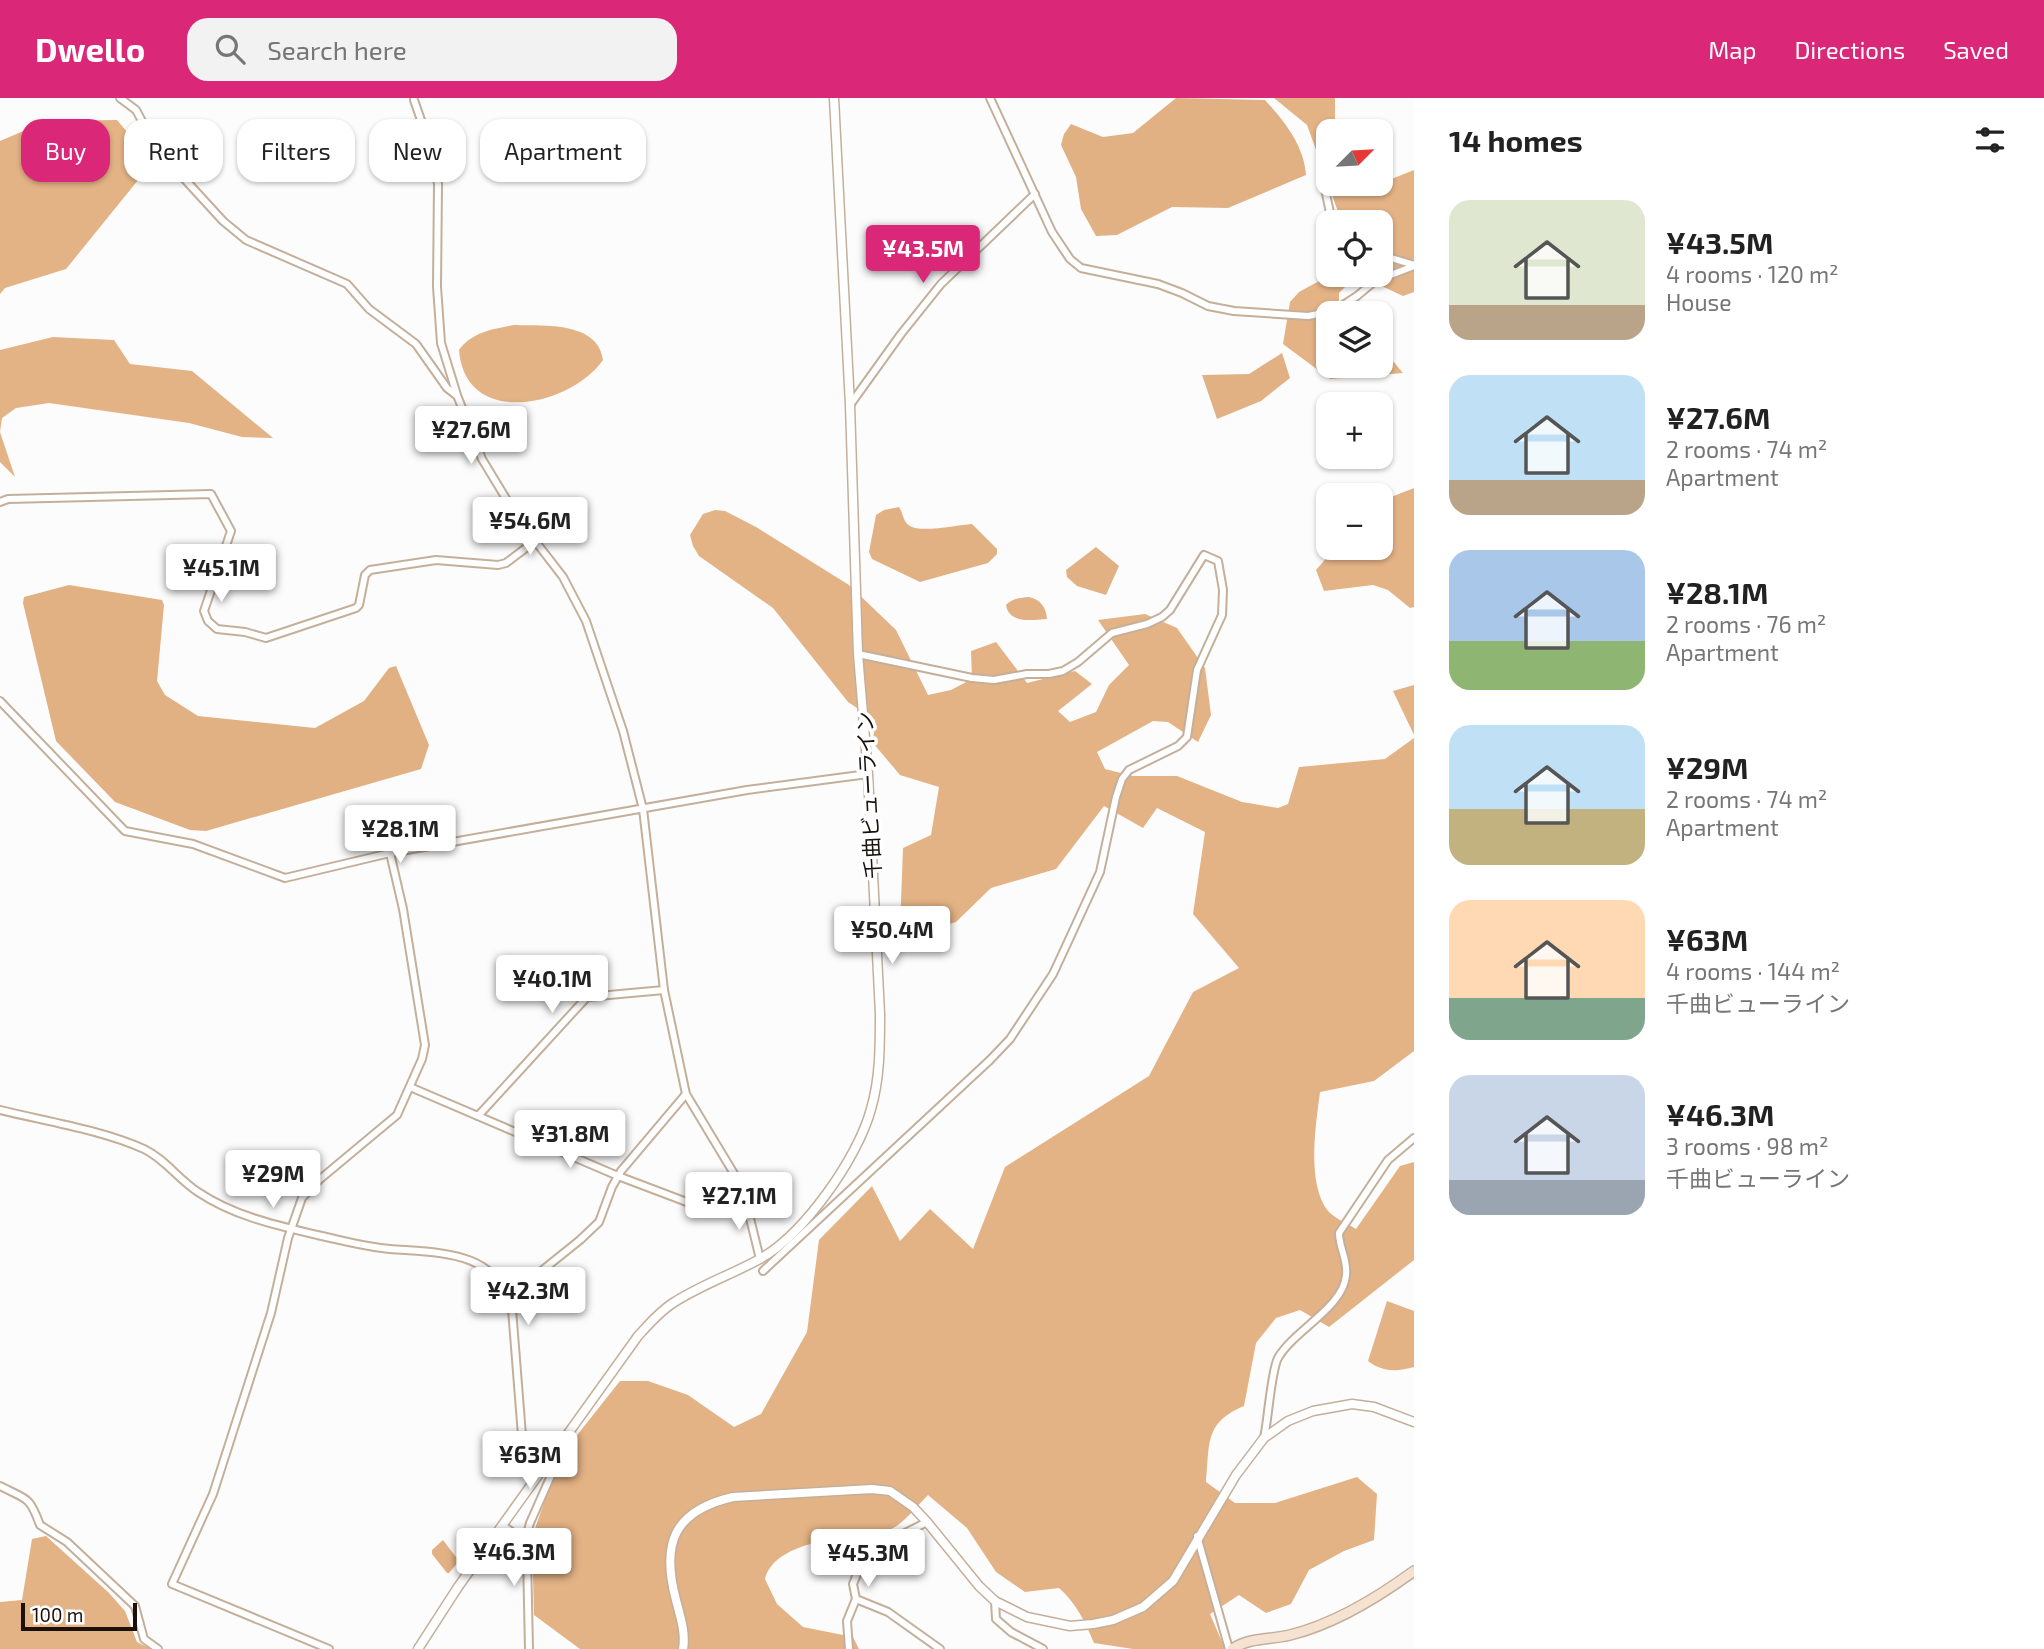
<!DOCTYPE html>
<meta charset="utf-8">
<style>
body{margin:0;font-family:"Exo 2","Noto Sans JP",sans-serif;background:#f2f2f2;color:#222;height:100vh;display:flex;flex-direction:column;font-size:26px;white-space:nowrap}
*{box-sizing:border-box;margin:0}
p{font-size:23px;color:#767676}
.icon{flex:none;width:38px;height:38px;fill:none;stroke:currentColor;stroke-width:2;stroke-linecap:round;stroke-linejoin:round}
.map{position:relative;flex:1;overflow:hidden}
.drawer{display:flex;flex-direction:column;background:#fff;width:630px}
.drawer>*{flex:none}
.hud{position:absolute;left:21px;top:21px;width:665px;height:63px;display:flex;gap:14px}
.needle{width:46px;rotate:66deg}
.tools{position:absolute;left:1316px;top:21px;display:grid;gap:14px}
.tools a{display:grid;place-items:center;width:77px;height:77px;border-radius:14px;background:#fff;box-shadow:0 2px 5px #0004;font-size:35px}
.scale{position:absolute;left:21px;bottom:18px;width:116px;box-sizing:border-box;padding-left:7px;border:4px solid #19110a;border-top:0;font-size:19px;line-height:24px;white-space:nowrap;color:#19110a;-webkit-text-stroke:5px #fff;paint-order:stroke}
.price{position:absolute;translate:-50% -60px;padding:0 16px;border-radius:7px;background:#fff;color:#222;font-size:23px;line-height:46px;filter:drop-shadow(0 2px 4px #0008)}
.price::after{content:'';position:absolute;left:50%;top:42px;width:21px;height:16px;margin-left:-10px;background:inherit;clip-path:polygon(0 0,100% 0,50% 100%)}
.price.selected{background:#db2777;color:#fff}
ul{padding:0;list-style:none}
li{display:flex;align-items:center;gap:21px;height:175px;padding:0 35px}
li span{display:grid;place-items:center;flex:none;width:196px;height:140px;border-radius:21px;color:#555}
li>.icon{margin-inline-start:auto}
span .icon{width:84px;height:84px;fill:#fffc;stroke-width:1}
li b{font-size:30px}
h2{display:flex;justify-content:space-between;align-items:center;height:84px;padding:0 35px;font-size:30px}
.pill{padding:0 24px;border-radius:21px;background:#fff;box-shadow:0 2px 5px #0004;font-size:24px;line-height:63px}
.pill.selected{background:#db2777;color:#fff}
header{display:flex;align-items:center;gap:42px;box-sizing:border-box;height:98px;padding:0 35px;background:#db2777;color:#fff}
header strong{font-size:33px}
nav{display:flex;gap:38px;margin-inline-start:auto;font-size:24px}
.search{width:490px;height:63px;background:#f2f2f2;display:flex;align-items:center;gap:18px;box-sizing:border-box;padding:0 24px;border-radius:21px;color:#767676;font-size:26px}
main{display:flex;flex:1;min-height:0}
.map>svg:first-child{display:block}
.forest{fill:#e3b285}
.water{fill:#e2b183}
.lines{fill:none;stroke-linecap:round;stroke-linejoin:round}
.minor-casing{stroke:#c4af9b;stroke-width:10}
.tertiary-casing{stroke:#c4af9b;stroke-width:11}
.secondary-casing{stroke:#c4af9b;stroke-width:12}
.minor{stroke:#fff;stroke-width:6}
.tertiary{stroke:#fff;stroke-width:8}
.secondary{stroke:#f5e2d0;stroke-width:9}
.labels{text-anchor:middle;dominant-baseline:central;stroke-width:7;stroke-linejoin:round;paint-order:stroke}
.street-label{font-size:21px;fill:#19110a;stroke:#fff}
</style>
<header>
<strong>Dwello</strong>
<div class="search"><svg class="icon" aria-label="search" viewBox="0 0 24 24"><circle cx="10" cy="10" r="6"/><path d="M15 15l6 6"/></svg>Search here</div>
<nav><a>Map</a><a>Directions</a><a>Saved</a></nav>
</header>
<main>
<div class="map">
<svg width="1414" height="1551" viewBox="0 0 1414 1551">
<rect width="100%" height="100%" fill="#fcfcfc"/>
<g class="forest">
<polygon points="1274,0 1335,0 1335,33 1328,33 1328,85 1307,27"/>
<polygon points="117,22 133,41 143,76 66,171 5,190 0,196 0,43 47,23"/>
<polygon points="1414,72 1414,194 1403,198 1358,177 1381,177 1381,124 1336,124 1337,111 1328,86 1381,86 1381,80 1394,80"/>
<polygon points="1328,166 1328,177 1357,177 1339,195 1339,215 1328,215 1328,268 1381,268 1381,260 1392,262 1403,275 1330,281 1283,246 1290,204 1299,194 1321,182"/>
<path d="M514,227C543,228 598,223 603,262C570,309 465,331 459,252C472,234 493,231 514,227Z"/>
<polygon points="53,239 114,242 130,266 192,273 273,340 242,339 189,325 49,305 16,310 2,320 0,334 15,379 0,364 0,252"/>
<polygon points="1414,390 1414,509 1410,510 1388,492 1373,487 1324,493 1316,472 1335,450 1381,450 1381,403"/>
<path d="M715,412L725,413L756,429L849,487L896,532L928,597L951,592L972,581L971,553L996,544L1027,585L1075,573L1092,586L1058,613L1070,624L1096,614L1109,587L1129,567L1098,522L1145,516L1177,530L1205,570L1211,617L1198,644L1168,624L1153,623L1097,654L1105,671L1133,678H1177L1242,704L1278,710L1288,706L1299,669L1385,661L1414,640V953L1374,983L1320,994C1316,1026 1306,1085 1328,1113C1334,1120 1348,1126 1356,1131L1400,1068L1414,1064V1162L1329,1229L1300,1212L1276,1220L1256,1245L1244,1308C1204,1325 1210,1345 1206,1384L1235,1405H1275L1357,1379L1377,1396L1374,1442L1344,1453L1309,1472L1291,1506L1266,1515L1239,1497L1210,1516L1225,1551H1133L1094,1545C1085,1524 1077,1506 1059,1490L1025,1494L996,1474L967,1430L928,1397C919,1406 902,1427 891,1431C885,1433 876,1433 870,1435C838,1440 774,1445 765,1481L777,1506L803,1529L853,1539L859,1551H580L534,1517L532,1439L552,1382L578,1336L620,1283H648L688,1297L734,1329L761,1316L807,1234L819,1142L872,1088L900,1143L930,1111L973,1151L1005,1069L1149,978L1193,894L1239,870L1193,816L1205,734L1157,710L1143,730L1104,708L1056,771L991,790L956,824L926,833L900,831L903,750L931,737L939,689L900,677L873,645L875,622L848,604L773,510L699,458L693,448L690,437L703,416Z"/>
<polygon points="1414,587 1414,637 1393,593"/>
<path d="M1387,1203L1414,1213V1269C1397,1274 1382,1274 1368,1263Z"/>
<polygon points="46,1438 108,1494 125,1513 137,1544 151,1551 0,1551 0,1504 22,1502 32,1441"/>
</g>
<g class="water">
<path d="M1176,0L1265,2C1284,23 1304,47 1306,77L1228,110L1172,109L1117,137L1096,138L1081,111L1076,79L1061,47L1064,36L1071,26L1103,39L1133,35Z"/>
<polygon points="1282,255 1290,280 1261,303 1217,321 1202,277 1249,276"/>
<path d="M899,409C903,415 903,424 910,428C921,435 958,427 972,426L997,451V456L988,465L920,484L872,461L869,454L876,417L884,412Z"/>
<polygon points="1096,449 1119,468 1106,497 1077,488 1067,479 1066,472"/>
<polygon points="69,487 162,502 164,507 157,583 165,597 198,618 315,630 364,603 389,570 396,568 429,647 421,671 206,733 190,732 115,704 56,643 23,505 24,499"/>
<path d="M1029,499C1041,502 1046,509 1047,521C1032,522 1009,526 1006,507C1012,500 1020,500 1029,499Z"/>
<polygon points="443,1442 459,1463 449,1475 447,1475 432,1456 432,1452"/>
</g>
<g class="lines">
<g class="minor-casing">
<g id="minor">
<polyline points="120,0 136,12 157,51 223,123 246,142 347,186 369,211 416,246 447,290 456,297"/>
<polyline points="990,0 1052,134 1070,161 1081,170 1158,186 1182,195 1208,208 1234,213 1308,218 1334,213 1357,198 1375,183 1414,168"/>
<polyline points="414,2 430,48 438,86 437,189 441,245 457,297 482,361 519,422 563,479 586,523 623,633 643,711 664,892 686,996 736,1079 745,1100 760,1161"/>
<polyline points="1323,82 1332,124"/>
<polyline points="1381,157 1414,167"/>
<polyline points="850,307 901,236 941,186 1035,96"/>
<polyline points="0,404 8,401 211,396 231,433 204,513 208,523 217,531 245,534 266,540 356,510 359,507 365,477 370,472 436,462 498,467 506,465 535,443"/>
<polyline points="0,603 125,733 193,746 285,780 390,755 747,692 868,676"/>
<polyline points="410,989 618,1078 692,1106 719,1098 740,1097 745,1100"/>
<path d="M0,1012C45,1023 102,1032 144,1051C165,1061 178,1081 198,1094C234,1118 275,1127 317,1137C341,1142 366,1149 390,1151C440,1155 497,1152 512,1211L523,1350L527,1356L553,1373L530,1425L525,1443"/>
<polyline points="478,1018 587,899 664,892"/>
<polyline points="763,1173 990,962 1010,941 1053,876 1072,835 1100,774 1116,699 1122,681 1129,672 1178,648 1187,639 1197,572 1222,517 1223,492 1218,463 1204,457 1170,512 1162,519 1147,526 1112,535 1078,564 1063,573 1049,576 1027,576 994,582 972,580 858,556"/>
<polyline points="509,1199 580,1142 599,1124 612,1089 621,1073 686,996"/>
<path d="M1264,1340C1268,1323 1271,1273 1278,1260C1293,1233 1344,1209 1346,1177C1348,1162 1339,1150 1339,1135L1388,1062L1414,1040"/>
<path d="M0,1388C27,1402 29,1397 40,1427L67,1444L135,1508L144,1541L158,1551"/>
<polyline points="927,1424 873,1451 864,1459 853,1486 856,1501 888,1514 940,1551"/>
<polyline points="502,1427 525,1443 527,1458 529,1551"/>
<polyline points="1197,1438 1229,1551"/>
<polyline points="995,1503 996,1521 1011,1534 1043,1551"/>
<polyline points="329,1551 172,1486 213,1396 271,1215 288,1140 302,1100 319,1082 397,1017 422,961 425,947 403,811 390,755"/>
<polyline points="849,1551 847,1523 856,1501"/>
</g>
</g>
<g class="tertiary-casing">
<g id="tertiary">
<path d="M418,1551L458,1489L638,1238C649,1226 659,1214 673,1205C699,1188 730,1177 758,1162C803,1138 858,1060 871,1011C880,981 880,948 880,916L868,676L858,556L850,307L834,0"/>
<path d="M683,1551C686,1535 680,1518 676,1502C661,1446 673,1413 733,1399L872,1391L890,1393L913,1409L927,1424L979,1488L995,1503L1027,1519L1070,1528L1093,1526L1113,1522L1143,1509L1173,1483L1236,1377L1264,1340L1288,1323L1313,1313L1352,1306L1374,1309L1414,1324"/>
</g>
</g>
<g class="secondary-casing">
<path id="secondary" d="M1232,1551C1251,1539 1269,1542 1290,1537C1335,1526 1377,1500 1414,1473"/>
</g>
<use href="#minor" class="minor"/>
<use href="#tertiary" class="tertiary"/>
<use href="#secondary" class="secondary"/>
</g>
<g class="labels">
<g class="street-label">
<text transform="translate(868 697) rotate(-93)">千曲ビューライン</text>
</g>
</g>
</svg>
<div class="tools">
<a><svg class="needle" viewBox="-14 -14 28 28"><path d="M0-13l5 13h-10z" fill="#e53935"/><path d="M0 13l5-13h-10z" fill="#767676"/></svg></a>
<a><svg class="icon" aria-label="locate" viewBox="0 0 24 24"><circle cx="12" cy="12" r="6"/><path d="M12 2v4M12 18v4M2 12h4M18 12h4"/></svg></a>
<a><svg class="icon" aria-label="layers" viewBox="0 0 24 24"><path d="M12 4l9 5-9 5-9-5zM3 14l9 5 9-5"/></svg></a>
<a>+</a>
<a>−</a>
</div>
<div class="scale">100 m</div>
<b class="price selected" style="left:923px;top:187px">¥43.5M</b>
<b class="price" style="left:471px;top:368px">¥27.6M</b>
<b class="price" style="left:530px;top:459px">¥54.6M</b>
<b class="price" style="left:221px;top:506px">¥45.1M</b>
<b class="price" style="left:400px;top:767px">¥28.1M</b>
<b class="price" style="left:892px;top:868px">¥50.4M</b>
<b class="price" style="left:552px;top:917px">¥40.1M</b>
<b class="price" style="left:570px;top:1072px">¥31.8M</b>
<b class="price" style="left:273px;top:1112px">¥29M</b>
<b class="price" style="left:739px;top:1134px">¥27.1M</b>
<b class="price" style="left:528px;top:1229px">¥42.3M</b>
<b class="price" style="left:530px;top:1393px">¥63M</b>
<b class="price" style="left:514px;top:1490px">¥46.3M</b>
<b class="price" style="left:868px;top:1491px">¥45.3M</b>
<div class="hud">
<a class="pill selected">Buy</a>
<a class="pill">Rent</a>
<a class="pill">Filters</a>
<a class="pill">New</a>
<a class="pill">Apartment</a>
</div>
</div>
<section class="drawer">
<h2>14 homes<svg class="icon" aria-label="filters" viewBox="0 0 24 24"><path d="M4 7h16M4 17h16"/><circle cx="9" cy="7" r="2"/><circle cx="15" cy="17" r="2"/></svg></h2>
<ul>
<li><span style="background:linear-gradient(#dfe7d0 75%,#b9a48a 0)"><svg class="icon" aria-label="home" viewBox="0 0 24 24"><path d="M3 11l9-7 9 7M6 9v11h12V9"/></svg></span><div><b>¥43.5M</b><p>4 rooms · 120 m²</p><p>House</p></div></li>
<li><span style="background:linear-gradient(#bfe0f5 75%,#b9a48a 0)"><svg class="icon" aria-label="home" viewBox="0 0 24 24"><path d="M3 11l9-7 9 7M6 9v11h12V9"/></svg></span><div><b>¥27.6M</b><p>2 rooms · 74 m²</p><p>Apartment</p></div></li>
<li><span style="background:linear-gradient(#a9c7e8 65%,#8fb573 0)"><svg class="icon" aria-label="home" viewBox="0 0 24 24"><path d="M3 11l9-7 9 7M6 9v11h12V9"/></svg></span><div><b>¥28.1M</b><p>2 rooms · 76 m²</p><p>Apartment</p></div></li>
<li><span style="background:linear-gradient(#bfe0f5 60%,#c2b280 0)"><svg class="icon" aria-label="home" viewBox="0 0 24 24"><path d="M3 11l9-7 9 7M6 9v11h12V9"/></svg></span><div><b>¥29M</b><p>2 rooms · 74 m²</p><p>Apartment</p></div></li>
<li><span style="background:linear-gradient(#ffd9b3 70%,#7fa58c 0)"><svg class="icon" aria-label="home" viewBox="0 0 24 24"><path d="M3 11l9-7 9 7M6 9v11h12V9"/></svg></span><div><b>¥63M</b><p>4 rooms · 144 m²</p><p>千曲ビューライン</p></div></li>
<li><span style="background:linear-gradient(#c9d6e8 75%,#9aa5b1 0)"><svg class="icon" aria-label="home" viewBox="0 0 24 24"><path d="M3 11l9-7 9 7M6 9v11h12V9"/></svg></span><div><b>¥46.3M</b><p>3 rooms · 98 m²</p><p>千曲ビューライン</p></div></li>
</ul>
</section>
</main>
